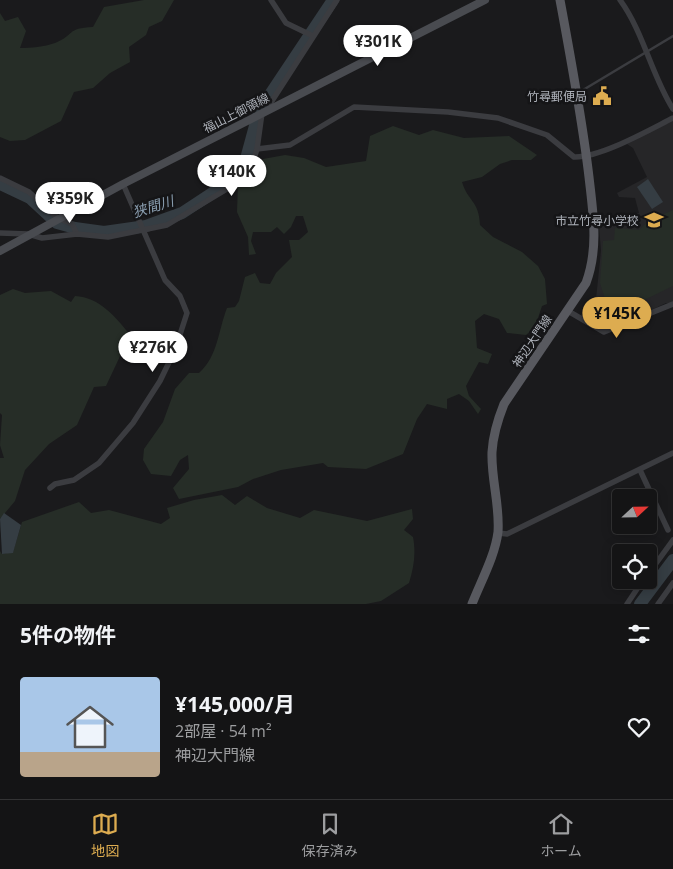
<!DOCTYPE html>
<html lang="ja">
<meta charset="utf-8">
<style>
body{margin:0;font-family:"Open Sans","Noto Sans JP",sans-serif;background:#1d1d1e;color:#f1f3f6;height:100vh;display:flex;flex-direction:column;font-size:19px;white-space:nowrap}
*{box-sizing:border-box;margin:0}
p{font-size:16px;color:#9d9ea0}
.icon{flex:none;width:28px;height:28px;fill:none;stroke:currentColor;stroke-width:2;stroke-linecap:round;stroke-linejoin:round}
.map{position:relative;height:604px;overflow:hidden}
.panel{display:flex;flex-direction:column;background:#141415;flex:1}
.panel>*{flex:none}
.needle{width:32px;rotate:68deg}
.buttons{position:absolute;left:612px;top:489px;display:grid;gap:10px}
.buttons a{display:grid;place-items:center;width:45px;height:45px;border-radius:5px;background:#141415;box-shadow:0 2px 12px #0003,0 0 0 1px #333334;font-size:25px}
.price{position:absolute;translate:-50% -42px;padding:0 11px;border-radius:18px;background:#fff;color:#222;font-size:16px;line-height:32px;filter:drop-shadow(0 1px 2px #0008)}
.price::after{content:'';position:absolute;left:50%;top:30px;width:15px;height:11px;margin-left:-8px;background:inherit;clip-path:polygon(0 0,100% 0,50% 100%)}
.price.active{background:#ddac50;color:#111}
ul{padding:0;list-style:none}
li{display:flex;align-items:center;gap:15px;height:125px;padding:0 20px}
li span{display:grid;place-items:center;flex:none;width:140px;height:100px;border-radius:5px;color:#555}
li>.icon{margin-inline-start:auto}
span .icon{width:60px;height:60px;fill:#fffc;stroke-width:1}
li b{font-size:21px}
h2{display:flex;justify-content:space-between;align-items:center;height:60px;padding:0 20px;font-size:21px}
.menu{display:flex;justify-content:space-around;align-items:center;height:70px;border-top:1px solid #333334;background:#141415;font-size:14px;color:#9d9ea0}
.menu a{display:grid;justify-items:center;gap:2px}
.menu .active{color:#ddac50}
.map>svg:first-child{display:block}
.built{fill:#262628}
.green{fill:#262d27}
.water{fill:#353d43}
.lines{fill:none;stroke-linecap:round;stroke-linejoin:round}
.river{stroke:#353d43;stroke-width:12}
.lane{stroke:#3b3c40;stroke-width:2.5}
.street{stroke:#3b3c40;stroke-width:5.5}
.secondary{stroke:#494b50;stroke-width:8}
.primary{stroke:#58595f;stroke-width:9}
.labels{text-anchor:middle;dominant-baseline:central;stroke-width:5;stroke-linejoin:round;paint-order:stroke}
.poi-label{font-size:12px;fill:#aeb2ba;stroke:#151517;text-anchor:end}
.street-label{font-size:12px;fill:#aeb2ba;stroke:#151517}
.water-label{font-size:14px;font-style:italic;fill:#8a9eb0;stroke:#151517}
</style>
<div class="map">
<svg width="673" height="604" viewBox="0 0 673 604">
<rect width="100%" height="100%" fill="#1a1a1c"/>
<polygon class="built" points="671,121 673,121 673,303 666,303 611,329 601,328 580,316 596,299 601,251 599,226 637,225 632,215 639,213 635,198 619,197 617,193 647,177 633,148 627,144"/>
<g class="green">
<path d="M144,0H174L162,21L149,27L146,35L129,47L130,62L110,73L93,88L74,92L61,121L25,140L10,141L0,137V13L5,21L18,17L26,31L20,48C31,48 44,47 55,43C75,35 66,28 93,27L104,7Z"/>
<path d="M393,126L419,135L433,130L464,138L509,136L537,155L531,160H512L500,164L482,177L462,182C468,202 479,200 480,225L493,237L522,252L538,266L545,279L547,304L542,306L535,327L526,335L507,333L499,319L484,314L475,321L477,348L492,354L488,364L479,362L466,386L469,396L481,409L478,414L469,401L459,394L447,399V409L427,404L417,419L403,454L366,469L328,467L323,463L281,470L253,479L238,487L179,499L173,488L189,469L188,455L180,460L171,476L151,474L143,460L144,449L163,422L175,389L189,373H199C218,356 218,331 227,308L235,307L239,301L245,277L255,273L260,283L270,284L276,273L292,257L289,240H299L308,232L303,216H296L291,227L284,234L277,227L271,232H253L251,241L256,254L249,255L248,237L237,212L238,184L263,159L285,155L304,158L326,167L366,161L370,136Z"/>
<polygon points="673,210 673,286 617,313 610,314 600,283 603,241 614,240 615,228 639,230 650,220"/>
<path d="M13,289L25,293L51,291L71,302L75,296C99,297 116,317 130,335L106,386L94,387L77,425L49,444L25,470L15,501L0,519V458H4L0,445L2,415L0,413V295Z"/>
<path d="M222,495L235,505L247,496L267,508L300,518L314,510L367,521L412,509L413,519L404,530L413,537C416,553 414,567 409,583L381,601L366,604H0V551L2,554L13,552L22,522L79,502L91,513L109,510L161,524L170,518L167,508L194,500Z"/>
</g>
<g class="water">
<polygon points="648,179 663,202 652,209 637,187"/>
<polygon points="4,513 21,525 13,553 2,554 0,519"/>
</g>
<g class="lines">
<g class="river">
<polyline points="0,184 30,198 57,223 75,228 104,232 146,226 182,213 223,186 244,166 259,111 333,0"/>
<polyline points="640,604 673,560"/>
</g>
<polyline class="lane" points="578,93 673,36"/>
<g class="street">
<polyline points="271,0 286,23 313,36"/>
<path d="M620,0C644,33 651,74 673,109"/>
<polyline points="271,109 270,104 337,0"/>
<path d="M257,149L290,145L354,107L448,112L498,118L547,135L574,157C600,158 649,130 673,118"/>
<polyline points="0,178 29,192 58,218 72,224 77,234"/>
<polyline points="0,233 28,234 42,238 77,234 108,237 167,225 232,186 251,168 257,149 262,113"/>
<polyline points="568,311 604,332 673,304"/>
<polyline points="640,470 668,530"/>
<polyline points="50,488 55,484 74,480 99,463 133,423 160,381 175,350 187,313 180,296 165,280 123,184"/>
<polyline points="498,533 507,534 673,453"/>
<polyline points="649,573 673,540"/>
<polyline points="627,604 643,580"/>
<polyline points="658,604 673,583"/>
</g>
<polyline class="secondary" points="0,251 123,184 485,0"/>
<path class="primary" d="M472,604C481,581 495,556 498,532C500,505 491,479 492,452C493,435 498,419 504,404L586,283C599,248 593,213 589,177C582,118 571,59 560,0"/>
</g>
<defs>
<g id="civic-bare" transform="scale(1.5)"><path d="M-.6-6.5H3V-4.5H.6V-3L4-1V1h2V6H-6V1h2V-1L-.6-3ZM-1.2 2.5V6h2.4V2.5Z" fill="#ddac50" stroke="#151517" stroke-width="2.5" paint-order="stroke"/></g>
<g id="school-bare" transform="scale(1.5)"><path d="M0-5L7-2L0 1L-7-2ZM-4 1L0 2.5L4 1V4Q0 6-4 4Z" fill="#ddac50" stroke="#151517" stroke-width="2.5" paint-order="stroke"/></g>
</defs>
<g fill-rule="evenodd">
<use href="#civic-bare" x="602" y="96"/>
<use href="#school-bare" x="654" y="220"/>
</g>
<g class="labels">
<g class="poi-label">
<text x="587" y="96">竹尋郵便局</text>
<text x="639" y="220">市立竹尋小学校</text>
</g>
<g class="street-label">
<text transform="translate(236 113) rotate(-27)">福山上御領線</text>
<text transform="translate(532 341) rotate(-56)">神辺大門線</text>
</g>
<g class="water-label">
<text transform="translate(153 206) rotate(-17)">狭間川</text>
</g>
</g>
</svg>
<div class="buttons">
<a><svg class="needle" viewBox="-14 -14 28 28"><path d="M0-13l5 13h-10z" fill="#e53935"/><path d="M0 13l5-13h-10z" fill="#9d9ea0"/></svg></a>
<a><svg class="icon" aria-label="locate" viewBox="0 0 24 24"><circle cx="12" cy="12" r="6"/><path d="M12 2v4M12 18v4M2 12h4M18 12h4"/></svg></a>
</div>
<b class="price" style="left:378px;top:67px">¥301K</b>
<b class="price" style="left:232px;top:197px">¥140K</b>
<b class="price" style="left:70px;top:224px">¥359K</b>
<b class="price active" style="left:617px;top:339px">¥145K</b>
<b class="price" style="left:153px;top:373px">¥276K</b>
</div>
<section class="panel">
<h2>5件の物件<svg class="icon" aria-label="filters" viewBox="0 0 24 24"><path d="M4 7h16M4 17h16"/><circle cx="9" cy="7" r="2"/><circle cx="15" cy="17" r="2"/></svg></h2>
<ul>
<li><span style="background:linear-gradient(#a9c7e8 75%,#b9a48a 0)"><svg class="icon" aria-label="home" viewBox="0 0 24 24"><path d="M3 11l9-7 9 7M6 9v11h12V9"/></svg></span><div><b>¥145,000/月</b><p>2部屋 · 54 m²</p><p>神辺大門線</p></div><svg class="icon" aria-label="heart" viewBox="0 0 24 24"><path d="M12 20l-8-8c-3-5 5-10 8-4 3-6 11-1 8 4z"/></svg></li>
</ul>
</section>
<nav class="menu">
<a class="active"><svg class="icon" aria-label="map" viewBox="0 0 24 24"><path d="M3 6l6-2 6 2 6-2v14l-6 2-6-2-6 2zM9 4v14M15 6v14"/></svg>地図</a>
<a><svg class="icon" aria-label="saved" viewBox="0 0 24 24"><path d="M7 4h10v16l-5-4-5 4z"/></svg>保存済み</a>
<a><svg class="icon" aria-label="home" viewBox="0 0 24 24"><path d="M3 11l9-7 9 7M6 9v11h12V9"/></svg>ホーム</a>
</nav>
